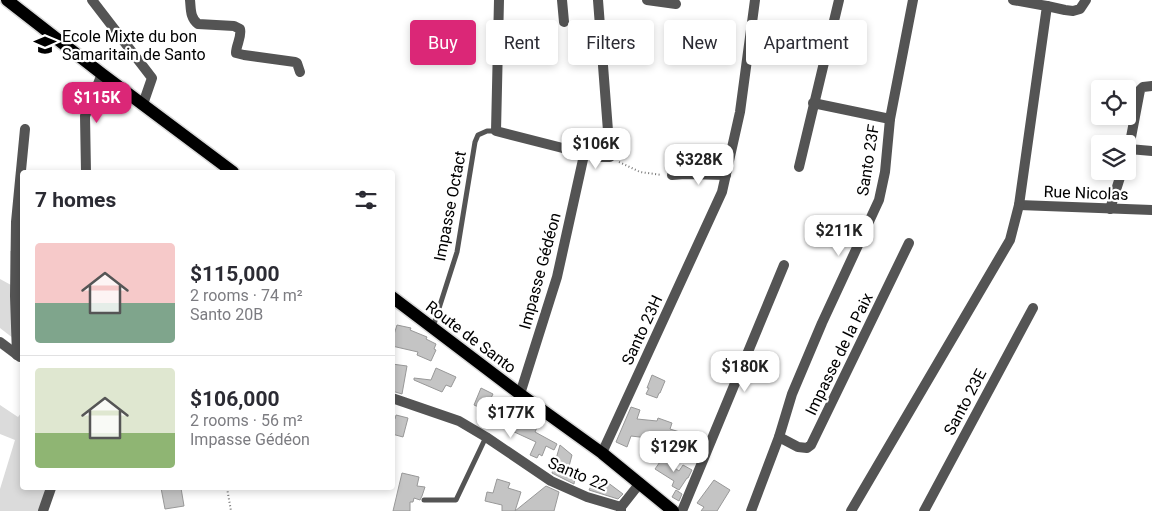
<!DOCTYPE html>
<meta charset="utf-8">
<style>
body{margin:0;font-family:Roboto,sans-serif;background:#f7f7f7;color:#2b2b33;height:100vh;display:flex;flex-direction:column;font-size:19px;white-space:nowrap}
*{box-sizing:border-box;margin:0}
p{font-size:16px;color:#7c7c81}
.icon{flex:none;width:28px;height:28px;fill:none;stroke:currentColor;stroke-width:2;stroke-linecap:round;stroke-linejoin:round}
.map{position:relative;flex:1;overflow:hidden}
.drawer{position:absolute;left:20px;top:170px;width:375px;height:320px;display:flex;flex-direction:column;background:#fff;border-radius:5px;box-shadow:0 2px 8px #0003}
.drawer>*{flex:none}
.banner{position:absolute;left:410px;top:20px;width:475px;height:45px;display:flex;gap:10px}
.buttons{position:absolute;left:1091px;top:80px;display:grid;gap:10px}
.buttons a{display:grid;place-items:center;width:45px;height:45px;border-radius:5px;background:#fff;box-shadow:0 2px 8px #0003;font-size:25px}
.price{position:absolute;translate:-50% -42px;padding:0 11px;border-radius:10px;background:#fff;color:#222;font-size:16px;line-height:32px;filter:drop-shadow(0 1px 2px #0008)}
.price::after{content:'';position:absolute;left:50%;top:30px;width:15px;height:11px;margin-left:-8px;background:inherit;clip-path:polygon(0 0,100% 0,50% 100%)}
.price.on{background:#db2777;color:#fff}
ul{padding:0;list-style:none}
li{display:flex;align-items:center;gap:15px;height:125px;padding:0 15px}
li+li{border-top:1px solid #e1e1e2}
li span{display:grid;place-items:center;flex:none;width:140px;height:100px;border-radius:5px;color:#555}
li>.icon{margin-inline-start:auto}
span .icon{width:60px;height:60px;fill:#fffc;stroke-width:1}
li b{font-size:21px}
h2{display:flex;justify-content:space-between;align-items:center;height:60px;padding:0 15px;font-size:21px}
.pill{padding:0 18px;border-radius:5px;background:#fff;box-shadow:0 2px 8px #0003;font-size:18px;line-height:45px}
.pill.on{background:#db2777;color:#fff}
.map>svg:first-child{display:block}
.green{fill:#dbdbdb}
.building{fill:#c4c4c4;stroke:#989898}
.lines{fill:none;stroke-linecap:round;stroke-linejoin:round}
.primary-casing{stroke:#dbdbdb;stroke-width:15}
.path{stroke:#767676;stroke-width:2;stroke-dasharray:1 2.5;stroke-linecap:butt}
.lane{stroke:#545454;stroke-width:5}
.street{stroke:#545454;stroke-width:10}
.primary{stroke:#000;stroke-width:12}
.labels{text-anchor:middle;dominant-baseline:central;stroke-width:4.5;stroke-linejoin:round;paint-order:stroke}
.poi-label{font-size:16px;fill:#000;stroke:#fff;text-anchor:start}
.street-label{font-size:16px;fill:#000;stroke:#fff}
</style>
<div class="map">
<svg width="1152" height="511" viewBox="0 0 1152 511">
<rect width="100%" height="100%" fill="#fff"/>
<g class="green">
<polygon points="22,250 22,345 0,328 0,279 11,285 10,251"/>
<polygon points="0,405 18,417 22,412 22,488 48,488 40,511 0,511 0,489 15,440 0,434"/>
</g>
<g class="building">
<polygon points="397,325 411,328 410,330 427,337 426,339 436,344 434,349 436,350 431,361 417,355 418,352 392,346 392,341"/>
<polygon points="392,364 407,366 402,394 392,391"/>
<polygon points="436,368 456,377 451,387 446,385 442,392 414,380 414,378 431,380"/>
<polygon points="652,375 665,381 660,393 659,393 657,398 646,394 649,388 647,388"/>
<polygon points="481,388 493,394 485,410 474,405"/>
<polygon points="631,407 640,410 637,419 657,421 658,418 672,423 670,429 683,433 680,445 649,436 648,438 631,436 627,447 616,442"/>
<polygon points="517,413 539,423 535,432 557,444 554,450 546,446 542,456 539,454 537,458 530,455 536,442 510,430"/>
<polygon points="396,415 408,418 403,437 392,434 392,418 395,419"/>
<polygon points="560,445 572,455 567,474 575,477 574,484 552,473"/>
<polygon points="662,459 679,471 683,465 692,470 688,478 687,478 679,490 672,486 674,481 655,469"/>
<polygon points="402,473 419,477 417,486 425,487 422,496 420,500 414,498 413,502 410,502 410,511 393,511"/>
<polygon points="497,479 510,483 508,488 521,492 515,511 546,486 559,492 554,511 502,511 502,505 485,501 487,492 493,493"/>
<polygon points="594,480 605,484 607,482 623,494 618,499 589,490"/>
<polygon points="714,480 730,490 717,511 701,511 704,507 697,503"/>
<polygon points="161,488 181,488 184,506 165,509"/>
<polygon points="676,490 682,494 679,501 672,497"/>
</g>
<g class="lines">
<g class="primary-casing">
<g id="primary">
<polyline points="7,0 102,74 233,172"/>
<polyline points="392,297 520,394 602,453 673,511"/>
</g>
</g>
<g class="path">
<polyline points="619,162 640,172 662,175"/>
<polyline points="227,488 231,511"/>
</g>
<g class="lane">
<polyline points="433,327 457,252 475,142 478,135 487,131 496,131"/>
<polyline points="424,500 456,500 486,437"/>
</g>
<g class="street">
<polyline points="92,0 152,78 143,104"/>
<path d="M190,0C191,9 190,18 198,24L234,26L240,29C242,37 236,45 236,53L244,55L295,62L297,63L300,72"/>
<polyline points="499,0 496,131 598,157 610,157 598,0"/>
<polyline points="562,0 564,22"/>
<polyline points="647,0 676,4"/>
<polyline points="1047,6 1065,10 1073,11 1080,9 1086,0"/>
<polyline points="813,103 890,119"/>
<polyline points="1129,149 1152,151"/>
<polyline points="1128,153 1140,90 1143,87 1152,86"/>
<polyline points="799,167 839,0"/>
<polyline points="86,172 85,116 102,74"/>
<polyline points="672,175 685,174 726,175"/>
<polyline points="1019,205 1152,210"/>
<polyline points="1110,209 1122,171"/>
<polyline points="0,342 20,357"/>
<polyline points="17,355 15,296 16,222 25,129"/>
<polyline points="520,394 557,277 584,155"/>
<polyline points="392,398 459,421 486,437 551,481 587,497 621,507"/>
<polyline points="779,437 798,447 807,448 811,445 909,243"/>
<polyline points="602,453 722,192 740,112 755,0"/>
<polyline points="43,511 51,488"/>
<polyline points="621,511 621,507 640,483"/>
<polyline points="682,511 784,265"/>
<polyline points="751,511 779,437 792,394 822,323 879,200 885,172 890,119 913,0"/>
<polyline points="851,511 1010,240 1019,205 1047,6 1013,0"/>
<polyline points="924,511 1033,308"/>
</g>
<use href="#primary" class="primary"/>
</g>
<defs>
<g id="school-bare" transform="scale(1.725)"><path d="M0-5L7-2L0 1L-7-2ZM-4 1L0 2.5L4 1V4Q0 6-4 4Z" fill="#000" stroke="#fff" stroke-width="2.5" paint-order="stroke"/></g>
</defs>
<g fill-rule="evenodd">
<use href="#school-bare" x="45" y="45"/>
</g>
<g class="labels">
<g class="poi-label">
<text x="62" y="36">Ecole Mixte du bon<tspan x="62" dy="18">Samaritain de Santo</tspan></text>
</g>
<g class="street-label">
<text transform="translate(868 160) rotate(-81)">Santo 23F</text>
<text transform="translate(1086 193) rotate(2)">Rue Nicolas</text>
<text transform="translate(450 206) rotate(-79)">Impasse Octact</text>
<text transform="translate(540 271) rotate(-75)">Impasse Gédéon</text>
<text transform="translate(642 330) rotate(-65)">Santo 23H</text>
<text transform="translate(471 337) rotate(37)">Route de Santo</text>
<text transform="translate(839 354) rotate(-64)">Impasse de la Paix</text>
<text transform="translate(965 402) rotate(-62)">Santo 23E</text>
<text transform="translate(578 474) rotate(23)">Santo 22</text>
</g>
</g>
</svg>
<div class="buttons">
<a><svg class="icon" aria-label="locate" viewBox="0 0 24 24"><circle cx="12" cy="12" r="6"/><path d="M12 2v4M12 18v4M2 12h4M18 12h4"/></svg></a>
<a><svg class="icon" aria-label="layers" viewBox="0 0 24 24"><path d="M12 4l9 5-9 5-9-5zM3 14l9 5 9-5"/></svg></a>
</div>
<b class="price on" style="left:97px;top:124px">$115K</b>
<b class="price" style="left:596px;top:170px">$106K</b>
<b class="price" style="left:699px;top:186px">$328K</b>
<b class="price" style="left:839px;top:257px">$211K</b>
<b class="price" style="left:745px;top:393px">$180K</b>
<b class="price" style="left:511px;top:439px">$177K</b>
<b class="price" style="left:674px;top:473px">$129K</b>
<div class="banner">
<a class="pill on">Buy</a>
<a class="pill">Rent</a>
<a class="pill">Filters</a>
<a class="pill">New</a>
<a class="pill">Apartment</a>
</div>
<section class="drawer">
<h2>7 homes<svg class="icon" aria-label="filters" viewBox="0 0 24 24"><path d="M4 7h16M4 17h16"/><circle cx="9" cy="7" r="2"/><circle cx="15" cy="17" r="2"/></svg></h2>
<ul>
<li><span style="background:linear-gradient(#f6c9c9 60%,#7fa58c 0)"><svg class="icon" aria-label="home" viewBox="0 0 24 24"><path d="M3 11l9-7 9 7M6 9v11h12V9"/></svg></span><div><b>$115,000</b><p>2 rooms · 74 m²</p><p>Santo 20B</p></div></li>
<li><span style="background:linear-gradient(#dfe7d0 65%,#8fb573 0)"><svg class="icon" aria-label="home" viewBox="0 0 24 24"><path d="M3 11l9-7 9 7M6 9v11h12V9"/></svg></span><div><b>$106,000</b><p>2 rooms · 56 m²</p><p>Impasse Gédéon</p></div></li>
</ul>
</section>
</div>
